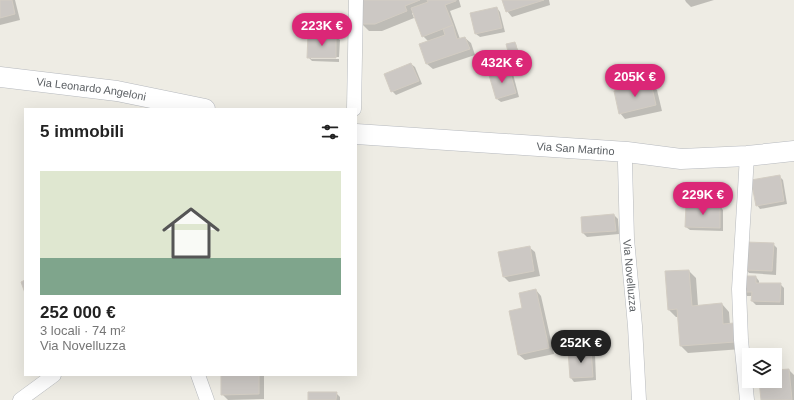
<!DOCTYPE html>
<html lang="it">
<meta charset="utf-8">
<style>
body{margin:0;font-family:Arial,sans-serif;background:#f6f6f6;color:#222;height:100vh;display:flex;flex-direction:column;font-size:15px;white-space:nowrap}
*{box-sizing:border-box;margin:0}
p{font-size:13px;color:#767676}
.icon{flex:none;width:22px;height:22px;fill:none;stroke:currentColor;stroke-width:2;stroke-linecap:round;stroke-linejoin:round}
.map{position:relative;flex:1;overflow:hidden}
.details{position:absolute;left:24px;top:108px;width:333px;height:268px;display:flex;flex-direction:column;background:#fff;border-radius:0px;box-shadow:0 4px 16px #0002}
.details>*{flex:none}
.buttons{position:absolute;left:742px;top:348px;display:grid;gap:8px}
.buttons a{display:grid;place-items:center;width:40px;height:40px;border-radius:0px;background:#fff;box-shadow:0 4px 16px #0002;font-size:20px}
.price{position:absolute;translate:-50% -34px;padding:0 9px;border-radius:14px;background:#db2777;color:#fff;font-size:13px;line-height:26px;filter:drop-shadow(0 1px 2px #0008)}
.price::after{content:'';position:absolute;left:50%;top:24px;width:12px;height:9px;margin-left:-6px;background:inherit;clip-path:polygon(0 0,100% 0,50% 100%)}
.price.on{background:#222;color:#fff}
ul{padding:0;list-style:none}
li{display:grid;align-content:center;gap:8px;height:212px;padding:0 16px}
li+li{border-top:1px solid #e0e0e0}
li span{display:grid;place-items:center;height:124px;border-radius:0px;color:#555}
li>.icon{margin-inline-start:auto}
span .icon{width:72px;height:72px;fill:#fffc;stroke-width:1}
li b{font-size:17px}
h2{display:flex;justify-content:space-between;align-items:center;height:48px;padding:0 16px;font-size:17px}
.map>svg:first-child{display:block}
.shadow{fill:#0003}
.building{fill:#ccc8c4;stroke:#d3cdc3}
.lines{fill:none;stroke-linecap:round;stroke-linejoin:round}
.street-casing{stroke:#b7babe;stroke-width:15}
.secondary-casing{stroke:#b6b9be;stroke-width:21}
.street{stroke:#fff;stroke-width:14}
.secondary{stroke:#fff;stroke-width:20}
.labels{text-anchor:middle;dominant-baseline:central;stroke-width:4;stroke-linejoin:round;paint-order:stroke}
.street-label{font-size:11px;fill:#5c6064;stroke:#fff}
</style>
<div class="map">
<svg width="794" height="400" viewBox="0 0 794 400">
<rect width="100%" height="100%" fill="#eeece4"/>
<g class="shadow">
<polygon points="0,0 15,0 20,20 0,25"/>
<polygon points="361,0 459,0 461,7 450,11 460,39 465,38 471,43 475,55 433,69 427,64 421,45 429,42 423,36 414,13 412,13 414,18 382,31 369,31 361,23"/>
<polygon points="503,0 549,0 550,5 512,17 507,11"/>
<polygon points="685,0 714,0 691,7 686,2"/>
<polygon points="497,8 500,12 505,32 480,37 476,34"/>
<polygon points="336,36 340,40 339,57 311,57 311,59 339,59 339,62 312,61 308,57"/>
<polygon points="515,43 516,44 521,61 514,64 512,62"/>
<polygon points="411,64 415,67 422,84 396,95 392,91"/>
<polygon points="509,70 513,74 519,97 501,102 497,99 490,76"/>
<polygon points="651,84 657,90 662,111 625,119 620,113"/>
<polygon points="779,176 783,180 787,204 760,209 757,205"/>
<polygon points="720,206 723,210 723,231 690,230 686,227"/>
<polygon points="614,215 618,219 619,234 587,237 583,233"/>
<polygon points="773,244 777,248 776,275 749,273 746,269"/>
<polygon points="529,247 535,252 540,276 509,282 504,277"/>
<polygon points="689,271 696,278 698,306 722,304 729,312 730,325 742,349 688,353 681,346 679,317 676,317 669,310"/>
<polygon points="756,277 759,281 759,284 780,284 784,288 784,305 756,305 752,301 753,296 747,296 743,292"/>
<polygon points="536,290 541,296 554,354 525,360 519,355 510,312 523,309"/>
<polygon points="591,350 595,354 596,380 574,382 571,378"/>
<polygon points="789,370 794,375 794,400 762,400 760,381 775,381 775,371"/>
<polygon points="222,375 264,375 264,399 228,400 222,394"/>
<polygon points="336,393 340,397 340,400 309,400"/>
</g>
<g class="building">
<polygon points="0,0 12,0 15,14 0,18"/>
<polygon points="361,0 420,0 405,6 407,11 375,24 360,24"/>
<polygon points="427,0 456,0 456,1 445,5 453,25 422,37 411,8 428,2"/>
<polygon points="502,0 544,0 506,12"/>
<polygon points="497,7 502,28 475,34 470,13"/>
<polygon points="453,25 457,39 465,37 470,49 426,64 419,44 445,35 443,29"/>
<polygon points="308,35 336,35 336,58 307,58"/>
<polygon points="515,42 520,60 511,63 506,44"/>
<polygon points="411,63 419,81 391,92 384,74"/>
<polygon points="509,69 516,93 496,99 489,75"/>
<polygon points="651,83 656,105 619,114 614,91"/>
<polygon points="780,175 784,201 756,206 751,180"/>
<polygon points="686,205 720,205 720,228 685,227"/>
<polygon points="614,214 616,231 582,233 581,217"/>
<polygon points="746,242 774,243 772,271 745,270"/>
<polygon points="530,246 534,271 503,277 498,252"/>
<polygon points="689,270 692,306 722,303 723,324 734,323 735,342 680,346 677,309 668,310 665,271"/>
<polygon points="743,276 756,276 756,283 781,283 780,302 751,301 752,292 742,292"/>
<polygon points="25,280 25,293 21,282"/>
<polygon points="536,289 549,348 518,355 509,311 522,308 519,293"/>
<polygon points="591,349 593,377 570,378 568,351"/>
<polygon points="789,369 792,400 761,400 759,381 775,381 775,370"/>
<polygon points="221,375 259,375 259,394 221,395"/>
<polygon points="308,392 337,392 336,400 308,400"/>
</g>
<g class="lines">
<g class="street-casing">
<g id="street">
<polyline points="354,109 356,0"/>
<path id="s1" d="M627,152L625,163L627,239L635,326L639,400"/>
<polyline points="747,156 739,289 741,340 747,400"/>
<polyline points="198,375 207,400"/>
<polyline points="20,400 54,375"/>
</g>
</g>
<g class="secondary-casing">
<g id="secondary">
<path id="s2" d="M0,77L117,91L205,109"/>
<path id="s3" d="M356,134L627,152L681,159L747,156L794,151"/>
</g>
</g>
<use href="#street" class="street"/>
<use href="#secondary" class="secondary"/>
</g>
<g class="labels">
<g class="street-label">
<text stroke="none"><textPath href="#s2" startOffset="92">Via Leonardo Angeloni</textPath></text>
<text stroke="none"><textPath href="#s3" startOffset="220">Via San Martino</textPath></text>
<text stroke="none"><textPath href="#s1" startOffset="124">Via Novelluzza</textPath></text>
</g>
</g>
</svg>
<div class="buttons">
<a><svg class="icon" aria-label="layers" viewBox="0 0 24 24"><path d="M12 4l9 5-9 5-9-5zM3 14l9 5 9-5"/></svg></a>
</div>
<b class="price" style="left:322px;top:47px">223K €</b>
<b class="price" style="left:502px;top:84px">432K €</b>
<b class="price" style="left:635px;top:98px">205K €</b>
<b class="price" style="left:703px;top:216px">229K €</b>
<b class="price on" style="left:581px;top:364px">252K €</b>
<section class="details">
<h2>5 immobili<svg class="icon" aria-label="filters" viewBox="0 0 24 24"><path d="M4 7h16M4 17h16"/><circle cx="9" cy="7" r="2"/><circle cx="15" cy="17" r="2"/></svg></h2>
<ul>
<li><span style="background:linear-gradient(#dfe7d0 70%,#7fa58c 0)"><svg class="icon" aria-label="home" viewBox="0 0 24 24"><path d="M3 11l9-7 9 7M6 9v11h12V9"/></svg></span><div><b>252 000 €</b><p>3 locali · 74 m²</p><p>Via Novelluzza</p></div></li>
</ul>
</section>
</div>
